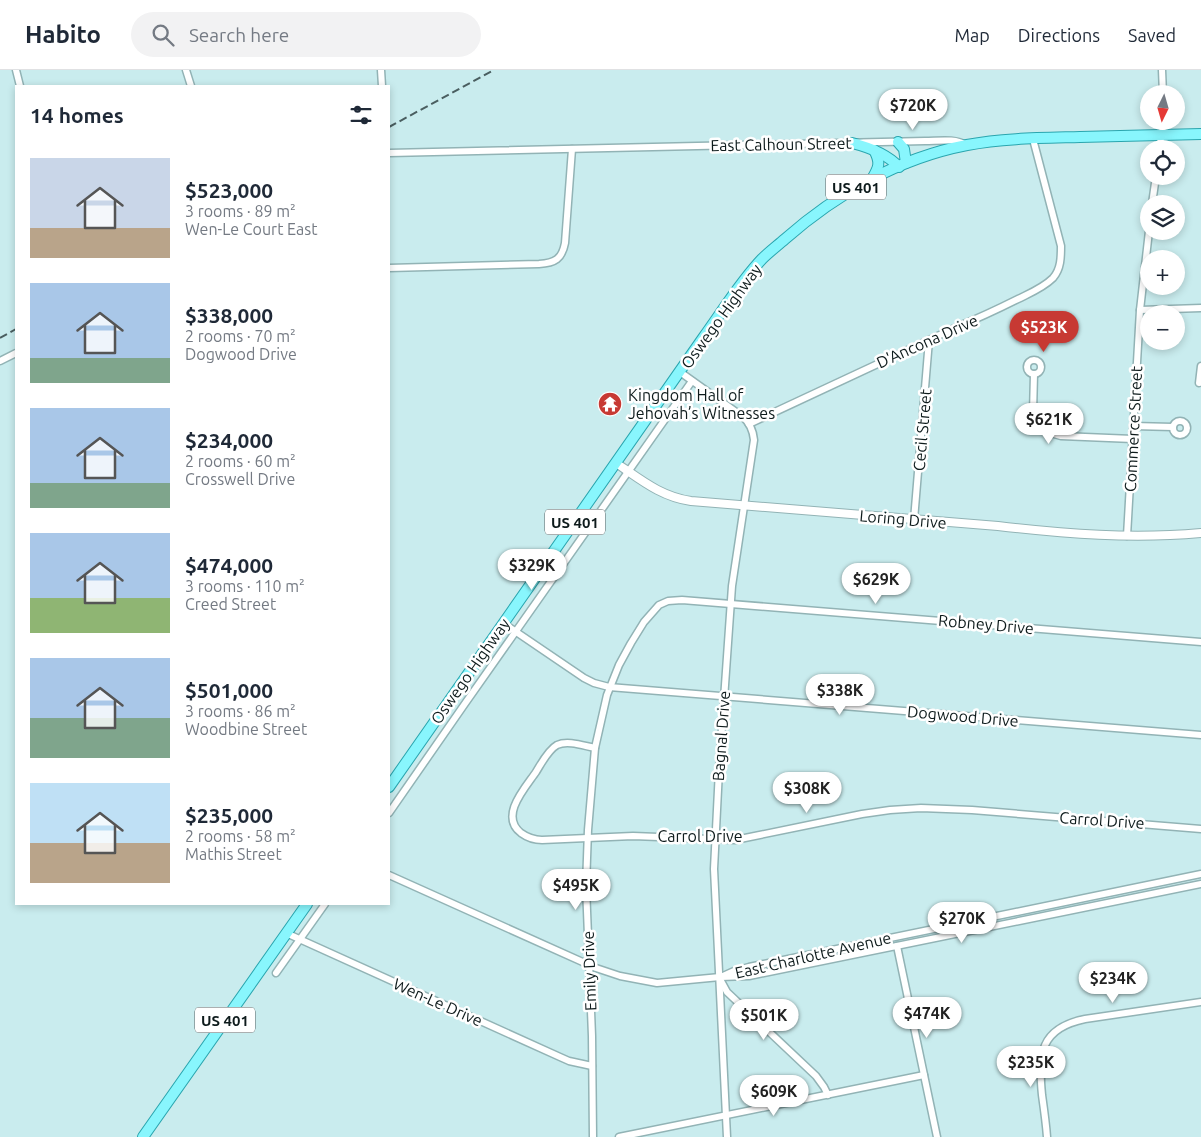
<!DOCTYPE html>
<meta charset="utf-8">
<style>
body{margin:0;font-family:Ubuntu,sans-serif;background:#f2f2f3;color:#1f2937;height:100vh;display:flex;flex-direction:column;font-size:19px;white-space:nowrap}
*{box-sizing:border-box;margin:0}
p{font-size:16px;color:#747a83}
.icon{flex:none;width:28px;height:28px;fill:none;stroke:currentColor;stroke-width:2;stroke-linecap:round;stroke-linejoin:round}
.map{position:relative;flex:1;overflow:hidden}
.sheet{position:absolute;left:15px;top:15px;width:375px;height:820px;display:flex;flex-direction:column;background:#fff;border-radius:0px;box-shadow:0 2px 8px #0003}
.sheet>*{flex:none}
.needle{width:32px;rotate:185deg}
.tools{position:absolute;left:1140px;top:15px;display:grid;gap:10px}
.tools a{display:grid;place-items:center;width:45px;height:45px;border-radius:50%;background:#fff;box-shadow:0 2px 8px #0003;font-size:25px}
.price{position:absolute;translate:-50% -42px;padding:0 11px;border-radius:18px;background:#fff;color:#222;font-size:16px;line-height:32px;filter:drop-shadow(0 1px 2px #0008)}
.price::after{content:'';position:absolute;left:50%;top:30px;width:15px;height:11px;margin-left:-8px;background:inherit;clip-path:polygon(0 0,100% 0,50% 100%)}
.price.active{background:#c73933;color:#fff}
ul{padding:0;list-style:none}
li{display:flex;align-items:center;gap:15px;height:125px;padding:0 15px}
li span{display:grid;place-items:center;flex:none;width:140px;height:100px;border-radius:0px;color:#555}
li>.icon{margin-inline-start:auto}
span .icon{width:60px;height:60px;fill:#fffc;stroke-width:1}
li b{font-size:21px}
h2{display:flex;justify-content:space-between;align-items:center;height:60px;padding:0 15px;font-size:21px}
header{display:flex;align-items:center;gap:30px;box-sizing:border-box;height:70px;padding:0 25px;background:#fff;border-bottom:1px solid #e0e1e3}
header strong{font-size:24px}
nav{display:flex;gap:28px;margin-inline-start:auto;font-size:18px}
.search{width:350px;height:45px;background:#f2f2f3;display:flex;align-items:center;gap:12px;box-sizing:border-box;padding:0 18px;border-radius:28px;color:#747a83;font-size:19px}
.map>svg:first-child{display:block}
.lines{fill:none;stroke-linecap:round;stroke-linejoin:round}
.minor-casing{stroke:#92b3b5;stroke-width:9}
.tertiary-casing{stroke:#92b3b5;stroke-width:10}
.primary-casing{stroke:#2aa5ae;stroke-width:12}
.minor{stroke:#fff;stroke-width:6}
.tertiary{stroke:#fff;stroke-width:8}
.primary{stroke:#88f6fd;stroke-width:10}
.rail{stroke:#4a5e60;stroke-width:2;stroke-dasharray:8 4;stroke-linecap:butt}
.labels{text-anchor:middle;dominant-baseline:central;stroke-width:5;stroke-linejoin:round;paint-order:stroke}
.shield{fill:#fff;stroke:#565f60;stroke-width:1}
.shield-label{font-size:15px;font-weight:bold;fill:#0e1b1c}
.street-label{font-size:16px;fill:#0e1b1c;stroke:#fff}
.poi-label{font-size:16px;fill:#0e1b1c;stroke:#fff;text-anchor:start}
</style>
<header>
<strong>Habito</strong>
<div class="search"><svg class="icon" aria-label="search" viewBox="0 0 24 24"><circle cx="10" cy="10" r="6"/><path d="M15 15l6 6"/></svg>Search here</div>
<nav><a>Map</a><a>Directions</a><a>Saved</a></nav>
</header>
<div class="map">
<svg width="1201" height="1067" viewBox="0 0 1201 1067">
<rect width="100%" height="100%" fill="#c9ecee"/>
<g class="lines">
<g class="minor-casing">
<g id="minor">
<polyline points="16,0 20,16"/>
<polyline points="186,0 191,16"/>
<polyline points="381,0 382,16"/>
<polyline points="1162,0 1163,24"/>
<polyline points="1159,79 1164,51"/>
<path d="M389,83L925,71C938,71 955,68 966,75"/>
<polyline points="1152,134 1156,106"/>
<path d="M389,198L539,194C555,193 562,189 565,173L572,79"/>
<polyline points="1140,240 1201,238"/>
<circle cx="1034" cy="297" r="7"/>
<polyline points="0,291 16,283"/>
<path d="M680,302L743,347C750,353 753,360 754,370L732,516L719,700L714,799L727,1067"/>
<polyline points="1034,304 1033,343 1037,353 1047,362 1061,366 1133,369"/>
<polyline points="1199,313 1201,296"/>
<circle cx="1180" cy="358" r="7"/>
<path d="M749,354C819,321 889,288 959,256C979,248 998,239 1018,229C1030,223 1043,218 1053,208C1061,199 1061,187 1061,176L1033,69"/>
<polyline points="1133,356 1173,357"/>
<polyline points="914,450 929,270"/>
<polyline points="1127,466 1140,240 1149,161"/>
<polyline points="503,553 584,608 594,613 609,617 1201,665"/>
<path d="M595,678C584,676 568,670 557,675C548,680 541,694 536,702C525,718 499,746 521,763C528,768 534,770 542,770L633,766L735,770L862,744L890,740L921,738L972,740L1201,759"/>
<polyline points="389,743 464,635 692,311"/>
<polyline points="389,805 596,898 620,906 657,913 720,907 749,906 1201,814"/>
<polyline points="286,863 560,987 569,991 592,996"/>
<polyline points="897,876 937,1067"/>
<polyline points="276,903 325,834"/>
<polyline points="723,906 734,901 749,897 1201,804"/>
<polyline points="721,911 727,922 816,1006 824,1017 828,1025"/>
<polyline points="593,1067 592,966 586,816 588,760 595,678 607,625 619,595 631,573 644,552 659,535 668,531 682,530 1201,572"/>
<polyline points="619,1067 924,1005"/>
<path d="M1047,1067C1046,1053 1044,1039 1042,1025C1038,984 1040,958 1085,949L1201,932"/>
</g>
</g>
<g class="tertiary-casing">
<path id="tertiary" d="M616,393C640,409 661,427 691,431L998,456C1066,464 1132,469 1201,463"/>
</g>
<g class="primary-casing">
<g id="primary">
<polyline points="898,72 904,79 906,93"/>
<path d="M852,73C868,77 887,84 899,97"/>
<path d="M872,109C879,97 881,93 874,80"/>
<path d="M389,717L703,268C722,242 740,212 762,189C769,182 777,176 785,169C836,124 899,88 967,75C1004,68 1043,68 1080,67C1120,66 1161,65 1201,64"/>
<polyline points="143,1067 307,834"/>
</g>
</g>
<use href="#minor" class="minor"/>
<use href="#tertiary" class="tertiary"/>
<use href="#primary" class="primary"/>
<g class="rail">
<polyline points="389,57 494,0"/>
<polyline points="0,268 16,259"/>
</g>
</g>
<defs>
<g id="temple-disc" transform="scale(1.25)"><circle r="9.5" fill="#c73933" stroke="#fff"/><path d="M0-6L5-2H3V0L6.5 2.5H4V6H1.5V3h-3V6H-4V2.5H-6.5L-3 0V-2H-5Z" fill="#fff"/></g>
</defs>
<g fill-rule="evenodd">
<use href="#temple-disc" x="610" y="334"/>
</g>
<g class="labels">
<g class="shield">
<rect x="826" y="104.5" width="60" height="25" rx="4"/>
<rect x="545" y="439.5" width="60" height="25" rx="4"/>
<rect x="195" y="937.5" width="60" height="25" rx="4"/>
</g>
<g class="shield-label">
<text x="856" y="117">US 401</text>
<text x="575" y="452">US 401</text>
<text x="225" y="950">US 401</text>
</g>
<g class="street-label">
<text transform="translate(781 74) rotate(-1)">East Calhoun Street</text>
<text transform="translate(721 246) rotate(-54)">Oswego Highway</text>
<text transform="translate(927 271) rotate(-24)">D'Ancona Drive</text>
<text transform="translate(1133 359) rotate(-87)">Commerce Street</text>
<text transform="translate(922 360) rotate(-85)">Cecil Street</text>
<text transform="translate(903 449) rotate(5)">Loring Drive</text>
<text transform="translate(986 554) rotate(5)">Robney Drive</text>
<text transform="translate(470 601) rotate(-55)">Oswego Highway</text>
<text transform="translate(963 646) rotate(5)">Dogwood Drive</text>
<text transform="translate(721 666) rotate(-86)">Bagnal Drive</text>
<text transform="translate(1102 750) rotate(4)">Carrol Drive</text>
<text x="700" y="766">Carrol Drive</text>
<text transform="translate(813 885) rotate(-13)">East Charlotte Avenue</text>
<text transform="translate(589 901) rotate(-92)">Emily Drive</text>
<text transform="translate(438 932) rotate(24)">Wen-Le Drive</text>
</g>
<g class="poi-label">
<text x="628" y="325">Kingdom Hall of<tspan x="628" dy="18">Jehovah’s Witnesses</tspan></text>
</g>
</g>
</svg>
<div class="tools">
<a><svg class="needle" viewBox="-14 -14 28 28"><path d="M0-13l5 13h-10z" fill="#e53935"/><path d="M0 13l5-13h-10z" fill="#747a83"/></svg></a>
<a><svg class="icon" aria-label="locate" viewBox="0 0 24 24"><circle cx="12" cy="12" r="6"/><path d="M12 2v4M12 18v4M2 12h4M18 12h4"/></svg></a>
<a><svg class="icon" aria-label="layers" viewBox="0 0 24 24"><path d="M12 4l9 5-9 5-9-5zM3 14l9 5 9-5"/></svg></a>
<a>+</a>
<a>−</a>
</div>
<b class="price" style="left:913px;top:61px">$720K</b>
<b class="price active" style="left:1044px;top:283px">$523K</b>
<b class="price" style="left:1049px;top:375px">$621K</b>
<b class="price" style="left:532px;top:521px">$329K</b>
<b class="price" style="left:876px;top:535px">$629K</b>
<b class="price" style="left:840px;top:646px">$338K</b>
<b class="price" style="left:807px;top:744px">$308K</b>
<b class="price" style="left:576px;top:841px">$495K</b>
<b class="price" style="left:962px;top:874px">$270K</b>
<b class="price" style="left:1113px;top:934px">$234K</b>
<b class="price" style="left:927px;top:969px">$474K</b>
<b class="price" style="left:764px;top:971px">$501K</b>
<b class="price" style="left:1031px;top:1018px">$235K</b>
<b class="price" style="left:774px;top:1047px">$609K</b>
<section class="sheet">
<h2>14 homes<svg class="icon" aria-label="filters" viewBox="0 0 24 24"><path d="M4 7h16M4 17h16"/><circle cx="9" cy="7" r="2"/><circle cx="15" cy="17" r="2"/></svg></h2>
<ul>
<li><span style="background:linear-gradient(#c9d6e8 70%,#b9a48a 0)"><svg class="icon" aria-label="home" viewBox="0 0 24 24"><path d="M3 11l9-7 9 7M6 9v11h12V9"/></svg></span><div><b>$523,000</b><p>3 rooms · 89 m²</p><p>Wen-Le Court East</p></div></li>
<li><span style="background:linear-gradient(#a9c7e8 75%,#7fa58c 0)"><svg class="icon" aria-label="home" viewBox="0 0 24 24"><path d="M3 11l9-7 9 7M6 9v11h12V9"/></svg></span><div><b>$338,000</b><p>2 rooms · 70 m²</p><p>Dogwood Drive</p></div></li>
<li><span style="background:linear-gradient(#a9c7e8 75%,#7fa58c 0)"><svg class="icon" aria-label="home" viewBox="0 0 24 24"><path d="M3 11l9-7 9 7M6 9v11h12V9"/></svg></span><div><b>$234,000</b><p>2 rooms · 60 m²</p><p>Crosswell Drive</p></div></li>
<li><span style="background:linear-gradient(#a9c7e8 65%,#8fb573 0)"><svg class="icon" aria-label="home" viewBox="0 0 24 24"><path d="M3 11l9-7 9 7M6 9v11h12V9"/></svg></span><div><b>$474,000</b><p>3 rooms · 110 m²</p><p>Creed Street</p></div></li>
<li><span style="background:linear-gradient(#a9c7e8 60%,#7fa58c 0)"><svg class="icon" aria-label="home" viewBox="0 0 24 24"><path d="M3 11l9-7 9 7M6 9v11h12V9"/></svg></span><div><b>$501,000</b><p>3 rooms · 86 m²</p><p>Woodbine Street</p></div></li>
<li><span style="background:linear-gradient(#bfe0f5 60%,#b9a48a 0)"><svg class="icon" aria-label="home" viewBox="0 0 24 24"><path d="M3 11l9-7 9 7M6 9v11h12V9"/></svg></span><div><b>$235,000</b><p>2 rooms · 58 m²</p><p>Mathis Street</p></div></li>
</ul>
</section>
</div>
